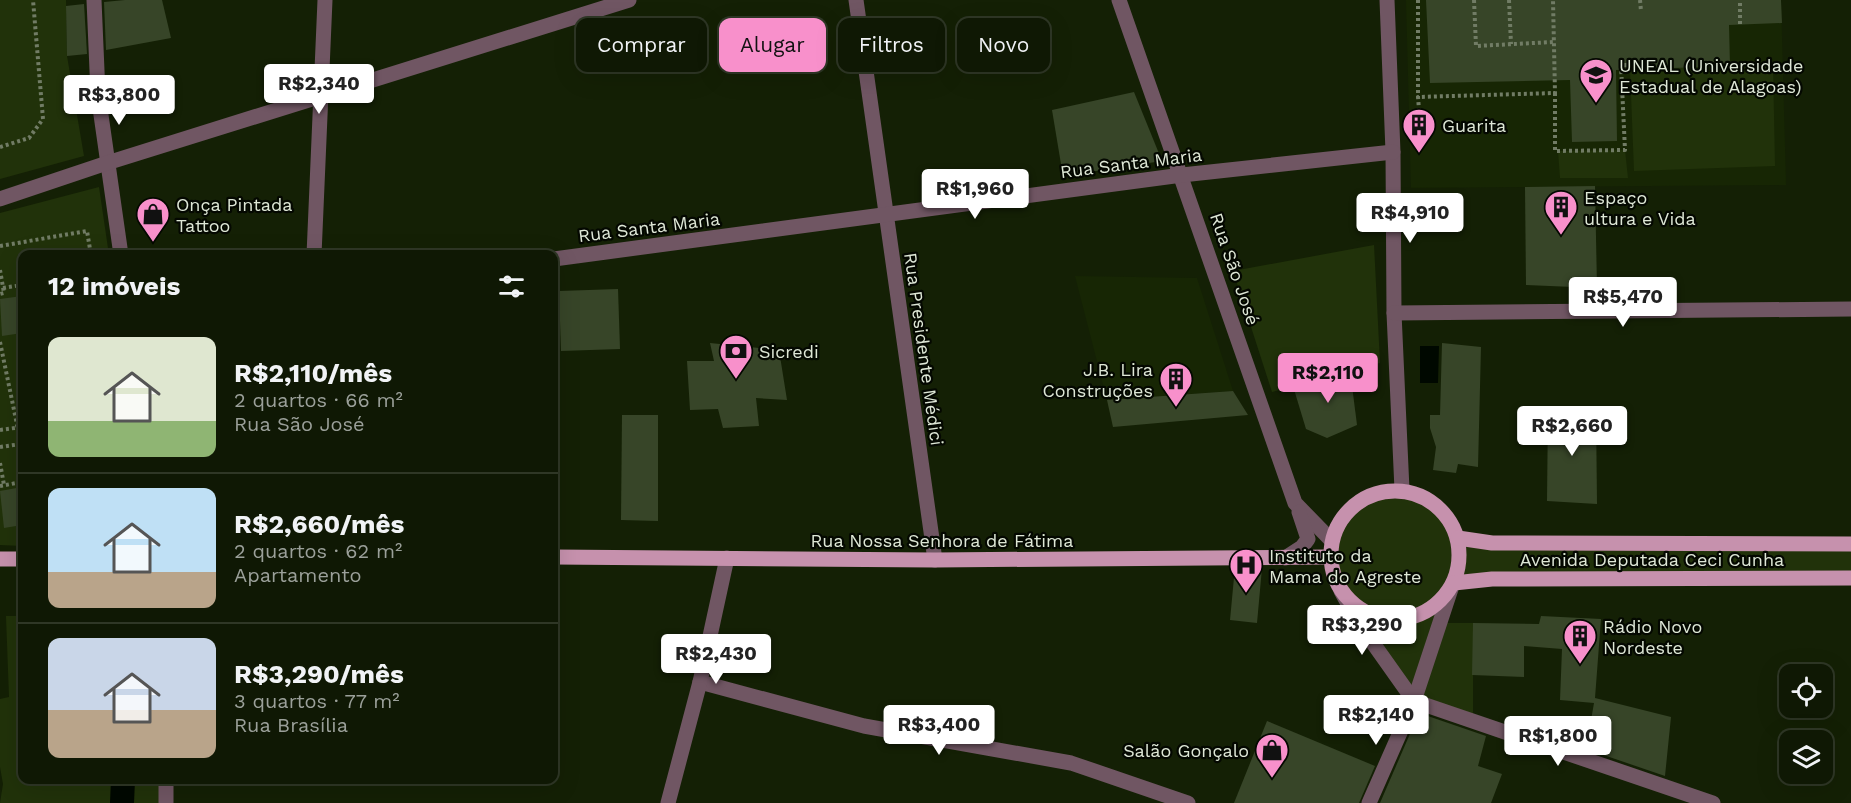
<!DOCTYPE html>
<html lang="pt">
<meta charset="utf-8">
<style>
body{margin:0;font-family:"Work Sans",sans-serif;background:#18210e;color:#f1f3f6;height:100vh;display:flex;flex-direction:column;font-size:22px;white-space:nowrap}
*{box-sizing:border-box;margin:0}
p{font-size:20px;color:#9ba09a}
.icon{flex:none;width:33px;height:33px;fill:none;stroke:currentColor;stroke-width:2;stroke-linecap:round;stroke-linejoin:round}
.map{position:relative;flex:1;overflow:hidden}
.side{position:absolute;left:18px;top:250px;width:540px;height:534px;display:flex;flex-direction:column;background:#0f1804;border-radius:12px;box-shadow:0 6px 24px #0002,0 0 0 2px #2f3726}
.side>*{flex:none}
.hud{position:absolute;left:576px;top:18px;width:570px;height:54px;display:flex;gap:12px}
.controls{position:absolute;left:1779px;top:664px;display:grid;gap:12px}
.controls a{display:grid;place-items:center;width:54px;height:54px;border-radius:12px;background:#0f1804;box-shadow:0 6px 24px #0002,0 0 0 2px #2f3726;font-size:30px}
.price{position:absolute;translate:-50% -51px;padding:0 14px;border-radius:6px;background:#fff;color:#222;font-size:20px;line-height:39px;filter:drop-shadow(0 2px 3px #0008)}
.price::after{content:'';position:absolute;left:50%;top:36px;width:18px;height:14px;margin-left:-9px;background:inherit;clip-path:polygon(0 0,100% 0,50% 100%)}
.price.current{background:#f890cb;color:#111}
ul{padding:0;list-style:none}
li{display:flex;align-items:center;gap:18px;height:150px;padding:0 30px}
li+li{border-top:2px solid #2f3726}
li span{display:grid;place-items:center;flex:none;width:168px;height:120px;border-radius:12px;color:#555}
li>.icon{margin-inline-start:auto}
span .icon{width:72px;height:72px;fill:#fffc;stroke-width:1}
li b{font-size:26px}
h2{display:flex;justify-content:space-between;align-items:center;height:72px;padding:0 30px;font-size:26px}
.chip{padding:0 21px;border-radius:12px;background:#0f1804;box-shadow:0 6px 24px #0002,0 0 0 2px #2f3726;font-size:21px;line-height:54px}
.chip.current{background:#f890cb;color:#111}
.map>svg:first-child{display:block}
.built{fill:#172604}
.green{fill:#21320a}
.water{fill:#000800}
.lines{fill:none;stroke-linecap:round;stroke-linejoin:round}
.canal{stroke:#000800;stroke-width:24}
.building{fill:#374528}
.path{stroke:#717c65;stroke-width:4;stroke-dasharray:3 3;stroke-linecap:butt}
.minor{stroke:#705663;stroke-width:15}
.major{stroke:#c691ad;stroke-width:15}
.labels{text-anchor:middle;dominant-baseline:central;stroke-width:4.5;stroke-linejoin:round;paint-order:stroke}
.poi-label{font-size:18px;fill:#dee7d6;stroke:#040801;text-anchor:start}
.street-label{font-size:18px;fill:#dee7d6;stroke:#040801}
</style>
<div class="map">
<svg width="1851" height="803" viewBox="0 0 1851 803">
<rect width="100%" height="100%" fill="#142005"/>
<g class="built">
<polygon points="1406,0 1781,0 1786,185 1411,188"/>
<polygon points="1075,276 1197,278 1233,391 1107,400"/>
</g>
<g class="green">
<polygon points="0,0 66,0 67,56 84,156 0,179"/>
<polygon points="1773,64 1775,166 1634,171 1630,69"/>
<polygon points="1625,150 1628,178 1560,178 1558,151"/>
<polygon points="99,187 109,255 22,255 22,546 0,545 0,213"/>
<polygon points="1374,245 1380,363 1272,392 1233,271"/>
<path d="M1402,490C1433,500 1443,509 1458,538L1851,544V581L1454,583L1440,623H1473V721L1414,701L1341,591L1332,572L1331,540L1350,508L1365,497Z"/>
<polygon points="6,616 22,616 22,780 166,780 166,803 0,803 3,784 0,767 0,699 9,697"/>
</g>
<polygon class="water" points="1420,346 1439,346 1438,383 1420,383"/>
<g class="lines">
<polyline class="canal" points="122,803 123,780"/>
</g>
<g class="building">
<polygon points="125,0 162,0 171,38 106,50 104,2"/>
<polygon points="1426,0 1781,0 1782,23 1729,25 1730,66 1616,70 1617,141 1572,142 1570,80 1430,83"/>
<polygon points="84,4 87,54 67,56 66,6"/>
<polygon points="1134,92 1162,161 1063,176 1052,110"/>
<polygon points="1595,186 1597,288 1526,285 1525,187"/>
<polygon points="618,289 620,349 561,351 559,291"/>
<polygon points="22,296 22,333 2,336 0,299"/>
<polygon points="710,343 779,350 787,400 756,398 759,426 723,428 718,409 690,410 687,361 714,361"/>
<polygon points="1442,343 1481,347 1478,467 1458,464 1456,473 1433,470 1436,447 1430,428 1430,415 1440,415"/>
<polygon points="1350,370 1357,425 1327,438 1306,429 1293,386"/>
<polygon points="1233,391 1248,415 1113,427 1107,400"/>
<polygon points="1548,410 1596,413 1597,504 1547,501"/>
<polygon points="622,415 658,415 658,521 621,520"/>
<polygon points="22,487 22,525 4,528 0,491"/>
<polygon points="1235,567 1262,568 1257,623 1230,620"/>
<polygon points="1541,616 1601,619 1595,698 1671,717 1665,776 1586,749 1594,703 1560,700 1562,649 1524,646 1524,677 1472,675 1473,623 1539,624"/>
<polygon points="1419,713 1486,736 1478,766 1502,774 1491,803 1380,803"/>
<polygon points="1267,721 1375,766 1359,803 1234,803"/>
</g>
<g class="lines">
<g class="path">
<polyline points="1418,0 1418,97"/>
<polyline points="1474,0 1476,46 1553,42"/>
<polyline points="1509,0 1511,44"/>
<polyline points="1640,0 1641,11"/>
<polyline points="1740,24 1740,0"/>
<polyline points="1555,93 1555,151 1625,150 1621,65 1630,65"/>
<polyline points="1421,135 1418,97 1555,93 1553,0"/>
<polyline points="0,147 29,138 43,119 33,0"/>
<polyline points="0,246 87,231 91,255"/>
<polyline points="0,270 4,293 0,294"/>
<polyline points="3,288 22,285"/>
<polyline points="0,342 21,444"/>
<polyline points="0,430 22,427"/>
<polyline points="0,447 21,444 22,453"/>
<polyline points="0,463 4,485"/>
<polyline points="0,486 22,482"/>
</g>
<g class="minor">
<polyline points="94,0 98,94 121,255"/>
<polyline points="856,0 935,560"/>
<polyline points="1119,0 1295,503 1331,540"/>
<polyline points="1387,0 1393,152 1394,313 1402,490"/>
<polyline points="0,199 107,163 629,0"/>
<polyline points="314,255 325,0"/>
<polyline points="554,259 1182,175 1393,152"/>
<polyline points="1394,313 1851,309"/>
<polyline points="1285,558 1302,547 1308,539 1299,512"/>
<polyline points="1341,591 1358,622 1414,701"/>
<polyline points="700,682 864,726 1071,763 1188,803"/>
<polyline points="1414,701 1713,803"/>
<polyline points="166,780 166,803"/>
<polyline points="668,803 700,682 727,558"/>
<polyline points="1369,803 1414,701 1451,589"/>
</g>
<g class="major">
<circle cx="1395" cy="555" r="64"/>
<polyline points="1458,538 1492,543 1851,544"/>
<polyline points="554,557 935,560 1329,557"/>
<polyline points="0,559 22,559"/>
<polyline points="1454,583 1492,579 1851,578"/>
</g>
</g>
<defs>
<g id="university-pin" transform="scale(1.725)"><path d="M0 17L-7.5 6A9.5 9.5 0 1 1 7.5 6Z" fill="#f890cb" stroke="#040801"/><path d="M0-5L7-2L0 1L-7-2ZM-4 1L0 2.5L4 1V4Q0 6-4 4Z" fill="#111"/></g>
<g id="building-pin" transform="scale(1.725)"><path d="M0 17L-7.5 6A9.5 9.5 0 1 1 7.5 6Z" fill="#f890cb" stroke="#040801"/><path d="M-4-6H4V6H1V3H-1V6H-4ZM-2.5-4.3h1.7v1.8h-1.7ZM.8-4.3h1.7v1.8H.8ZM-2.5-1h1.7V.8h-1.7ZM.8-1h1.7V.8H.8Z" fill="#111"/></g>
<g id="shop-pin" transform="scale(1.725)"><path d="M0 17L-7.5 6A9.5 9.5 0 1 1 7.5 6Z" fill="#f890cb" stroke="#040801"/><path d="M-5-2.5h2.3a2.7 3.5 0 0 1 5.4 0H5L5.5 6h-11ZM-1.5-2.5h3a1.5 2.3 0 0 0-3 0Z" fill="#111"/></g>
<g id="bank-pin" transform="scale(1.725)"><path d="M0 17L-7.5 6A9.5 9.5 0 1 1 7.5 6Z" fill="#f890cb" stroke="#040801"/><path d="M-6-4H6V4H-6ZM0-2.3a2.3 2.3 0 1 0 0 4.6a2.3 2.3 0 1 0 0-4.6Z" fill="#111"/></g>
<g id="hospital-pin" transform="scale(1.725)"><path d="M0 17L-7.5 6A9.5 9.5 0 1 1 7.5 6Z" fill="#f890cb" stroke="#040801"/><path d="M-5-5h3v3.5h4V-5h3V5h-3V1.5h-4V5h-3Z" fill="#111"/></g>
</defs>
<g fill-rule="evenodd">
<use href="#university-pin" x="1596" y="75"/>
<use href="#building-pin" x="1419" y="125"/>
<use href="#building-pin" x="1561" y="207"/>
<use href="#shop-pin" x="153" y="214"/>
<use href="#bank-pin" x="736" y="351"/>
<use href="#building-pin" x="1176" y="379"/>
<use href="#hospital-pin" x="1246" y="565"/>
<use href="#building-pin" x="1580" y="636"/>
<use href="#shop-pin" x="1272" y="750"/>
</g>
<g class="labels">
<g class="poi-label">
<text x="1619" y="65">UNEAL (Universidade<tspan x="1619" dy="21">Estadual de Alagoas)</tspan></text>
<text x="1442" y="125">Guarita</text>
<text x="1584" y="197">Espaço<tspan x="1584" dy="21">ultura e Vida</tspan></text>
<text x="176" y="204">Onça Pintada<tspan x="176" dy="21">Tattoo</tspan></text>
<text x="759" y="351">Sicredi</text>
<text x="1153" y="369" text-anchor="end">J.B. Lira<tspan x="1153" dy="21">Construções</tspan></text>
<text x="1269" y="555">Instituto da<tspan x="1269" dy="21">Mama do Agreste</tspan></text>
<text x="1603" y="626">Rádio Novo<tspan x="1603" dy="21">Nordeste</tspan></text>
<text x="1249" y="750" text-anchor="end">Salão Gonçalo</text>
</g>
<g class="street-label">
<text transform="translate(1131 163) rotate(-7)">Rua Santa Maria</text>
<text transform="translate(649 227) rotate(-7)">Rua Santa Maria</text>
<text transform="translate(1235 269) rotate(71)">Rua São José</text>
<text transform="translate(924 349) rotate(82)">Rua Presidente Médici</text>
<text x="942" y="540">Rua Nossa Senhora de Fátima</text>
<text x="1652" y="559">Avenida Deputada Ceci Cunha</text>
</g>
</g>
</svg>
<div class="controls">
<a><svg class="icon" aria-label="locate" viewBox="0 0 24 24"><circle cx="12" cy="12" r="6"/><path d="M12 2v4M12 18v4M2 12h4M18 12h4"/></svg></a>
<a><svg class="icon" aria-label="layers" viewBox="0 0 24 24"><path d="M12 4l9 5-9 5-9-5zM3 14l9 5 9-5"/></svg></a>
</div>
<b class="price" style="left:319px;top:115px">R$2,340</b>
<b class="price" style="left:119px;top:126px">R$3,800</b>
<b class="price" style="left:975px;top:220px">R$1,960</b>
<b class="price" style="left:1410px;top:244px">R$4,910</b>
<b class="price" style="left:1623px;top:328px">R$5,470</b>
<b class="price current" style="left:1328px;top:404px">R$2,110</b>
<b class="price" style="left:1572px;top:457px">R$2,660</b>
<b class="price" style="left:1362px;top:656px">R$3,290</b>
<b class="price" style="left:716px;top:685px">R$2,430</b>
<b class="price" style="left:1376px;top:746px">R$2,140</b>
<b class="price" style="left:939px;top:756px">R$3,400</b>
<b class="price" style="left:1558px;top:767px">R$1,800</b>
<div class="hud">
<a class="chip">Comprar</a>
<a class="chip current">Alugar</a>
<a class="chip">Filtros</a>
<a class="chip">Novo</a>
</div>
<section class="side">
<h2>12 imóveis<svg class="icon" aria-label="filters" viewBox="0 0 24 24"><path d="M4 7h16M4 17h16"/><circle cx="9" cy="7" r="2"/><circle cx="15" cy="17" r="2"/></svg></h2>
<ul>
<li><span style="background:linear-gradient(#dfe7d0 70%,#8fb573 0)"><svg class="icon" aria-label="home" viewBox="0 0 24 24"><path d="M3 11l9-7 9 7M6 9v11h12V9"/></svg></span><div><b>R$2,110/mês</b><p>2 quartos · 66 m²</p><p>Rua São José</p></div></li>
<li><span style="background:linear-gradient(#bfe0f5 70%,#b9a48a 0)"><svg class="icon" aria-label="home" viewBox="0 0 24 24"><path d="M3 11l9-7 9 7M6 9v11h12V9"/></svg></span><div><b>R$2,660/mês</b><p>2 quartos · 62 m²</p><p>Apartamento</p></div></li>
<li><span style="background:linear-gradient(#c9d6e8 60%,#b9a48a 0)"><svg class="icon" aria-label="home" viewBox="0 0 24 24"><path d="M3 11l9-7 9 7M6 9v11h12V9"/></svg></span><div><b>R$3,290/mês</b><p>3 quartos · 77 m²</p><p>Rua Brasília</p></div></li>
</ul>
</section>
</div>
